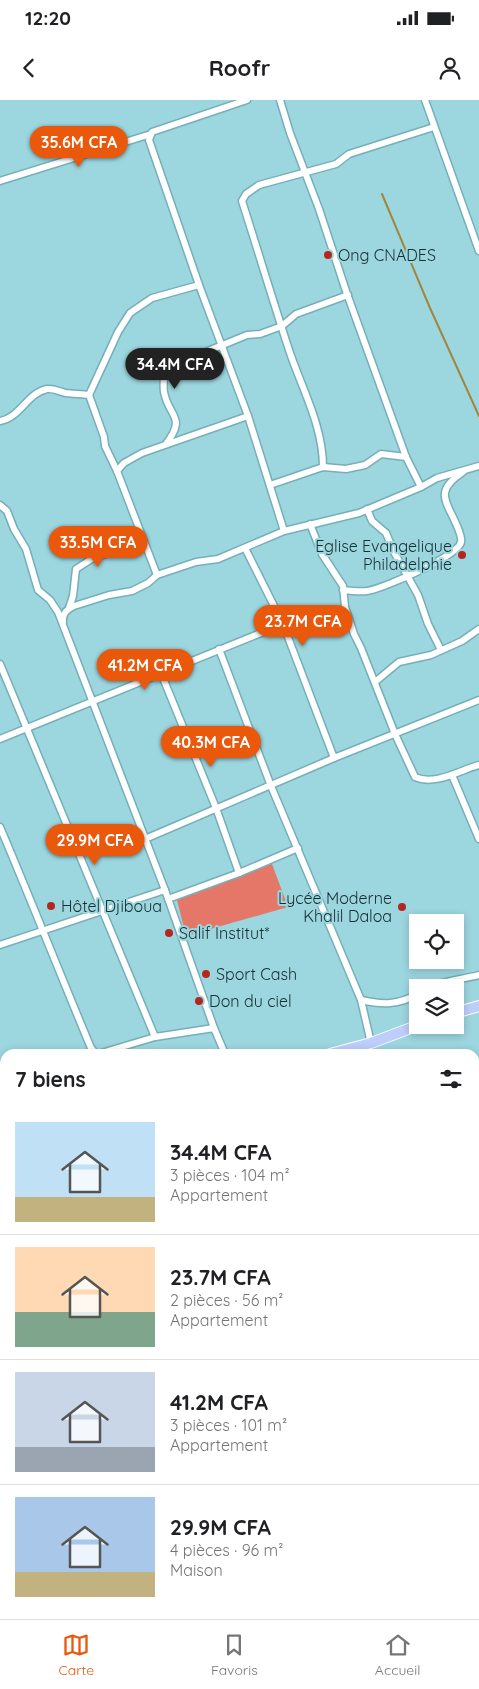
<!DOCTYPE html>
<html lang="fr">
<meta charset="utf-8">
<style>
body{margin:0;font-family:Quicksand,sans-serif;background:#f2f2f2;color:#202124;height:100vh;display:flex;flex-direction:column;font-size:19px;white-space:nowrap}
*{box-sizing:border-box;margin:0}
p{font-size:16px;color:#757577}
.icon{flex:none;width:28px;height:28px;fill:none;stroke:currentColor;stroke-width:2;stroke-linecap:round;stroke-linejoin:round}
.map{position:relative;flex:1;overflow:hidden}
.side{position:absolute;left:0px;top:949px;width:480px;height:571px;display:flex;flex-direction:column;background:#fff;border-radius:15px 15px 0 0;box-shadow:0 2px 8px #0003}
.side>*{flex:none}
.tools{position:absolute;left:409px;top:814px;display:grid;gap:10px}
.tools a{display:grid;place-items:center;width:55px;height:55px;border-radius:0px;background:#fff;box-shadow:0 2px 8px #0003;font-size:25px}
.price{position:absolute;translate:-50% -42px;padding:0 11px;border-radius:18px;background:#ea580c;color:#fff;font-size:16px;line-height:32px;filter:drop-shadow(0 1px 2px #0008)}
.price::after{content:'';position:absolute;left:50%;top:30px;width:15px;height:11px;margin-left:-8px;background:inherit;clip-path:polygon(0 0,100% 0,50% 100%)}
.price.active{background:#222;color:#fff}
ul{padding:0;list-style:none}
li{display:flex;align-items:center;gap:15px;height:125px;padding:0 15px}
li+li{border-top:1px solid #e0e0e0}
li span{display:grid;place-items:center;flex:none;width:140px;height:100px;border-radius:0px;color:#555}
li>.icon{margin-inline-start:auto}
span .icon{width:60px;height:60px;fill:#fffc;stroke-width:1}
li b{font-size:21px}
h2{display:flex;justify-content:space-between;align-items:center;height:60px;padding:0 15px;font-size:21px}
.status{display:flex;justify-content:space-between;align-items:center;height:35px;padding:0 25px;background:#fff;direction:ltr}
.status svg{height:14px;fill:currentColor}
header{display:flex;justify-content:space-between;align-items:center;height:65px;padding:0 15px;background:#fff;font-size:22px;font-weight:800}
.menu{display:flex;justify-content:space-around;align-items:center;height:70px;border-top:1px solid #e0e0e0;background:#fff;font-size:14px;color:#757577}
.menu a{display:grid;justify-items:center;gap:2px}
.menu .active{color:#ea580c}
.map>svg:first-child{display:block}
.green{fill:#e57768}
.water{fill:#a1863c}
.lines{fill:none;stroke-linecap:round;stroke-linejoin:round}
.stream{stroke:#a1863c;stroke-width:2}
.minor-casing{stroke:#76afb8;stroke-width:9}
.tertiary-casing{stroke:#76afb8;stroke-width:10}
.primary-casing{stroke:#fff;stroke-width:12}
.minor{stroke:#fff;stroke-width:6}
.tertiary{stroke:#fff;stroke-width:8}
.primary{stroke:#becefa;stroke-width:10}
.poi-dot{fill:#b5271e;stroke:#9cd6df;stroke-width:2}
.labels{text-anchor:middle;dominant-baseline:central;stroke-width:4;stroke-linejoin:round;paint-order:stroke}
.poi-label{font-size:16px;fill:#172f32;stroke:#9cd6df;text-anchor:start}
</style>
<div class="status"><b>12:20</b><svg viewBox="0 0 49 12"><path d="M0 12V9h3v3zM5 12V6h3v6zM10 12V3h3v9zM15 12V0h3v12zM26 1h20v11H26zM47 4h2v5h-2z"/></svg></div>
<header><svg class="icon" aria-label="back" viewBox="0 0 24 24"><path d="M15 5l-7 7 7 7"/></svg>Roofr<svg class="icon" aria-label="person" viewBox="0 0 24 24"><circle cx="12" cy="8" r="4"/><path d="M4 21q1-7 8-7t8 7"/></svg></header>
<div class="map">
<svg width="479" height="1519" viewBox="0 0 479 1519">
<rect width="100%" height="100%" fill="#9cd6df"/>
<polygon class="green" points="272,764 288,807 186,836 177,800"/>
<polygon class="water" points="5,1349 5,1435 0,1429 0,1350"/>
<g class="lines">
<g class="stream">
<polyline points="382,94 430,208 479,316"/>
<polyline points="475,1366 479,1366"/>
</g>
<g class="minor-casing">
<g id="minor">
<polyline points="247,0 152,32 149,40 199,185 248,316 284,431"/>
<polyline points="280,0 290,33 319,109 346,191 406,357 421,387"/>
<polyline points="425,0 479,151"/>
<polyline points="0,81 151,34"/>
<path d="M0,321C20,318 27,293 47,289C54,288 60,292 66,293C74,294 82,294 89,295"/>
<path d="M166,344C187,316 169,318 164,292C163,287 164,280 164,275L174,265L247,235L260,234L282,226L296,214L348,195"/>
<path d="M323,367C323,326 302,289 289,250C273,201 258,151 242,101L246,94L259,85L336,64L349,54L434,27"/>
<polyline points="117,371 124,363 142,353 248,316"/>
<polyline points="270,385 323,367 346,369 365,365 381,354 406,357"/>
<polyline points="0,405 7,411 14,429 26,449 38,490 50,500 58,512 165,790 214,928 225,954"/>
<polyline points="367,409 372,421 386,433 394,452 418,495 428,524 441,550"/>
<path d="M310,424L322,454L343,486L345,507L354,534L361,548L395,634L415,677C435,686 460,670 479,665"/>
<polyline points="245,448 283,524 334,658"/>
<polyline points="157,475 117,371 105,346 104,337 89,295 118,232 130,213 152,198 199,185"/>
<path d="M343,490C351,491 359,492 367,491C382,489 459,456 461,442C462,439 460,434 459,431C449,403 431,393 463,372"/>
<polyline points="69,508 73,496 76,469 93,458 144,442"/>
<path d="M63,522C62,514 67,509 74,506L109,495L132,491L148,483L157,475L196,462L218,459L284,431L359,413L421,387L437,378L479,366"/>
<polyline points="219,549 271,686 361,900 371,943"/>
<polyline points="0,564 155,937 214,928"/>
<polyline points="161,573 216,708 239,773"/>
<polyline points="375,582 399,562 431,555 462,541 479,529"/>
<polyline points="0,639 283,524"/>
<polyline points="452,675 479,739"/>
<path d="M0,727C31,800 60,874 91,948L96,954"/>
<polyline points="145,739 334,658 479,600"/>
<polyline points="168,799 239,773 298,748"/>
<polyline points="0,845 165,790"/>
<path d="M429,888C447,879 461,880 479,875"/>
<path d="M361,900C383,905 398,905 418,894"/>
<polyline points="98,954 155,937"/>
<polyline points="0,987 5,997"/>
<polyline points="475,1193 479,1184"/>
<polyline points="0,1217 5,1211"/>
<polyline points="0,1297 5,1306"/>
<polyline points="223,1515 225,1519"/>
</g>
</g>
<g class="tertiary-casing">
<g id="tertiary">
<polyline points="0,1054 5,1061"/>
<polyline points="418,1515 424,1519"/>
</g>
</g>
<g class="primary-casing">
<g id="primary">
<polyline points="455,913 479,906"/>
<polyline points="330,954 371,943 419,925"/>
<polyline points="0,1008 5,1008"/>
</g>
</g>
<use href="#minor" class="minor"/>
<use href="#tertiary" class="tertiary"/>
<use href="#primary" class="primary"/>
</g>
<g class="poi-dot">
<circle cx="328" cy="155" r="5"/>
<circle cx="462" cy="455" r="5"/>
<circle cx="51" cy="806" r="5"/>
<circle cx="402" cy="807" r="5"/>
<circle cx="169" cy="833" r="5"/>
<circle cx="206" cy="874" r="5"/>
<circle cx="199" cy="901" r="5"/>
</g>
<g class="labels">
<g class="poi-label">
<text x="338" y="155">Ong CNADES</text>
<text x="452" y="446" text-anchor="end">Eglise Evangelique<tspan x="452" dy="18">Philadelphie</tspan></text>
<text x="392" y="798" text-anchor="end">Lycée Moderne<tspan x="392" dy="18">Khalil Daloa</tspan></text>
<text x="61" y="806">Hôtel Djiboua</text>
<text x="179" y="833">Salif Institut*</text>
<text x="216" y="874">Sport Cash</text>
<text x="209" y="901">Don du ciel</text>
</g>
</g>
</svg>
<div class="tools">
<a><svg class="icon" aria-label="locate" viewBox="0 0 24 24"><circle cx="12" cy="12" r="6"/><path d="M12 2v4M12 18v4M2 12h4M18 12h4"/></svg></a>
<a><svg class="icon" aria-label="layers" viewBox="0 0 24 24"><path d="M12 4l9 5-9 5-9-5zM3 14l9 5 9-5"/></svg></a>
</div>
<b class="price" style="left:79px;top:68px">35.6M CFA</b>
<b class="price active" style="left:175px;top:290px">34.4M CFA</b>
<b class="price" style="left:98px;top:468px">33.5M CFA</b>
<b class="price" style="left:303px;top:547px">23.7M CFA</b>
<b class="price" style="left:145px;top:591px">41.2M CFA</b>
<b class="price" style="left:211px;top:668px">40.3M CFA</b>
<b class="price" style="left:95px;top:766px">29.9M CFA</b>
<section class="side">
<h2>7 biens<svg class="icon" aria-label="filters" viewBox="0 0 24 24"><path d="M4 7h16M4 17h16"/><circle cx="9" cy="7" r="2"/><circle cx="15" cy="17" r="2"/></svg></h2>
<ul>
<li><span style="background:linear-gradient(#bfe0f5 75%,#c2b280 0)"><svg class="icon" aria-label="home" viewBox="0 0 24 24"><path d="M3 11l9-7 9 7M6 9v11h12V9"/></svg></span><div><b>34.4M CFA</b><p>3 pièces · 104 m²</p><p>Appartement</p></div></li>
<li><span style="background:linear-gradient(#ffd9b3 65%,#7fa58c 0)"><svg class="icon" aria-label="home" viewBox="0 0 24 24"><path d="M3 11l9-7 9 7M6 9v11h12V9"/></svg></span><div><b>23.7M CFA</b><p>2 pièces · 56 m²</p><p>Appartement</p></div></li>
<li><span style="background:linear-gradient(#c9d6e8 75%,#9aa5b1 0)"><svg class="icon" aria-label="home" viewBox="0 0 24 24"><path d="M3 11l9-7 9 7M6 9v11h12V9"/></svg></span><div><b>41.2M CFA</b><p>3 pièces · 101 m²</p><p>Appartement</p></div></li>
<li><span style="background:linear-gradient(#a9c7e8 75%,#c2b280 0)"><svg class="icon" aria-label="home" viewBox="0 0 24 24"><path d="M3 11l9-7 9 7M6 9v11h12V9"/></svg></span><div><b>29.9M CFA</b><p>4 pièces · 96 m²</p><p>Maison</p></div></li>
</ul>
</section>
</div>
<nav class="menu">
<a class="active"><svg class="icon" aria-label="map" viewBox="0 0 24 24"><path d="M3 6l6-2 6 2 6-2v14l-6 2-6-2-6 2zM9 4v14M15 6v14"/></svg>Carte</a>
<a><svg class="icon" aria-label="saved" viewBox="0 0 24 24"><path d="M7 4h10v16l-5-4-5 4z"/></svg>Favoris</a>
<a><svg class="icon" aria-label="home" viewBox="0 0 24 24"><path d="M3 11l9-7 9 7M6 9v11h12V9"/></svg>Accueil</a>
</nav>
